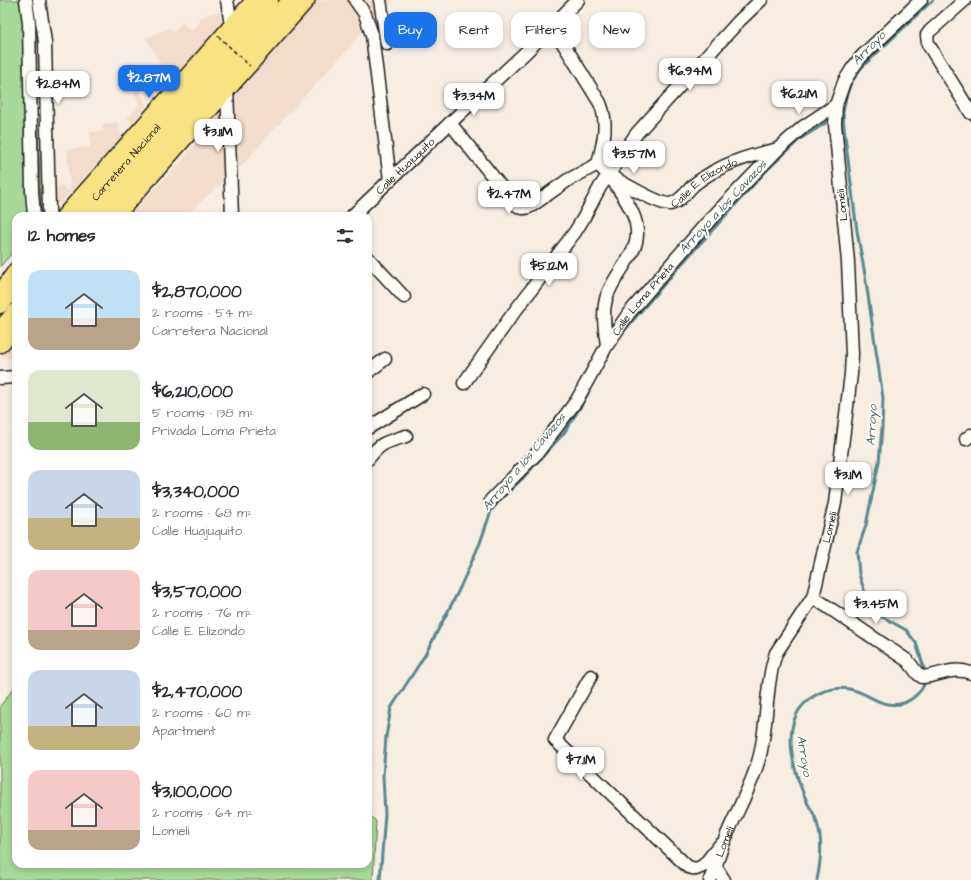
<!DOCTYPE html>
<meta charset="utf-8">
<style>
body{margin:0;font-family:"Architects Daughter",sans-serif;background:#f7f7f7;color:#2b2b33;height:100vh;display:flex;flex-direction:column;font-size:15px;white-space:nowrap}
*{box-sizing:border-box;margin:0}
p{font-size:13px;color:#7c7c81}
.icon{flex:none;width:22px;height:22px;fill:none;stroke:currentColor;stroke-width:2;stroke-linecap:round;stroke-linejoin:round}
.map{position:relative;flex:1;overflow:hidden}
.drawer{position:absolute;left:12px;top:212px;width:360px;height:656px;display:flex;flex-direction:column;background:#fff;border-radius:12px;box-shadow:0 2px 6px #0003}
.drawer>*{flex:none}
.banner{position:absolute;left:384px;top:12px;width:380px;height:36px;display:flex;gap:8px}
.price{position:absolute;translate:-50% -34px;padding:0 9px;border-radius:8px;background:#fff;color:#222;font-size:13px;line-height:26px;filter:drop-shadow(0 1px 2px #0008)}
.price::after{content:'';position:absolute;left:50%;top:24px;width:12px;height:9px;margin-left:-6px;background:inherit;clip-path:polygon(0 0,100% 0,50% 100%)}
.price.on{background:#1a73e8;color:#fff}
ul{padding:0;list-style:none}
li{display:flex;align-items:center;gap:12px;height:100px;padding:0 16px}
li span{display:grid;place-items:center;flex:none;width:112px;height:80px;border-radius:12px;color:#555}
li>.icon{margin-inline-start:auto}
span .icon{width:48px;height:48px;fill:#fffc;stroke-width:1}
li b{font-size:17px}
h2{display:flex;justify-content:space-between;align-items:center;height:48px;padding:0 16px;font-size:17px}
.chip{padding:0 14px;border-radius:12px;background:#fff;box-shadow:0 2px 6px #0003;font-size:14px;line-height:36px}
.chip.on{background:#1a73e8;color:#fff}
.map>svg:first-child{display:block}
.built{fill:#f2dccb}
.green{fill:#a6d899;stroke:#617a5a}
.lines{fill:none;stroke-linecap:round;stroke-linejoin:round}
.stream{stroke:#58888f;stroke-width:3}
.minor-casing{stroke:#1c1c1c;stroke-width:15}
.major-casing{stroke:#1c1c1c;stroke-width:18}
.highway-casing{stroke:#1c1c1c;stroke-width:21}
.minor{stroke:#fdfcf7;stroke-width:12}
.major{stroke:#f8e281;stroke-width:15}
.highway{stroke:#f8e281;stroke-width:18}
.path-bridge{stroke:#1c1c1c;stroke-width:1.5;stroke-dasharray:4 3;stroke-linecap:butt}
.labels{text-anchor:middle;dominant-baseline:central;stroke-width:4;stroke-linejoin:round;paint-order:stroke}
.street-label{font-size:11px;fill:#1c1c1c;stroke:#fdfcf7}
.water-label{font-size:12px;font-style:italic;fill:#3f5b5f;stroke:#fdfcf7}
</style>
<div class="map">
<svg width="971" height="880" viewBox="0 0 971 880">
<rect width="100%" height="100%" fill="#f8ede3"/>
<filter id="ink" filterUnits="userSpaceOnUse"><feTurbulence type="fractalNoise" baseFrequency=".025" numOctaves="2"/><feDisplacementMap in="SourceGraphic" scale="8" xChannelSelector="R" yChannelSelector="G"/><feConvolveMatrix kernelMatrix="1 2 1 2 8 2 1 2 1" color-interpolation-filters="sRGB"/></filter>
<g filter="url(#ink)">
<g class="built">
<polygon points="314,0 392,0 242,165 185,216 129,216 180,163"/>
<polygon points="219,11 223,23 170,81 146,38 170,28 174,32 182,23 191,31 201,22 198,18"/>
<polygon points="137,82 147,106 132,123 127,118 139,105 133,86"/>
<polygon points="118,122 121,137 59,205 49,195 60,184 70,192 67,149 90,147 90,132 103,131 103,124"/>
<polygon points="16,338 16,362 1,355"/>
</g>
<g class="green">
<polygon points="0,0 34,0 41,216 16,216 16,248 0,267"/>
<polygon points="16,685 16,864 368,864 368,815 376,821 373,880 0,880 0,706"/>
</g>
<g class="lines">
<g class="stream">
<polyline points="622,333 678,268 765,172 800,139 832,119"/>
<polyline points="926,674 916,643 906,630 881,616 865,593 859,574 857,552 866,525 879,462 882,428 883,398 865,275 857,231 844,128 843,112 846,97 851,83 861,68 933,0"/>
<polyline points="380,880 385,814 383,776 386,737 391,708 425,655 458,592 480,543 491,511 500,500 522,479 564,433 581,406 588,393"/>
<path d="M817,880C821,861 823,841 817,823C816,816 811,810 808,804C795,776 779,728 805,703C816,692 834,686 849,689C869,692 881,710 904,703C908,701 911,700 914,697C920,692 925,687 925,680"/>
</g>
<g class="minor-casing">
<g id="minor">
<polyline points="26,0 29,23 32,191 34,216"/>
<polyline points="39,0 45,42 49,210 50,216"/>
<polyline points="227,0 231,25"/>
<polyline points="355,0 365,14 372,35 390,180"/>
<polyline points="380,0 387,44"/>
<polyline points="965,0 930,31 927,35 928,44 971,113"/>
<path d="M553,27L600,103C609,124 603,143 598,164"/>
<polyline points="227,90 232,216"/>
<path d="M450,123L514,203C519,208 524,210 531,206L568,180L598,164"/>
<path id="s1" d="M598,164C602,168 605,172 609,175C619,181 660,205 670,204C681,202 688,189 696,183C721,164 748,156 778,149"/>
<path id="s2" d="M352,216L450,123L526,52L578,0"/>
<polyline points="368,258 404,297"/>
<path d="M607,345C605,330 602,314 606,299C609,287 618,275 625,264C629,257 634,251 636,242C642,218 622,195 610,176"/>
<polyline points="368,372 385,359"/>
<polyline points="0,378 16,377"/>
<polyline points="464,383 512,315 575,232 583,219 600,187 637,133 739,21 761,0"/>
<polyline points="368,428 423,394"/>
<polyline points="966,439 971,435"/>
<path d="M368,459C381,442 386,442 406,436"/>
<path id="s3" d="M491,500L538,452L577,400L607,345L629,313L705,225L778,149L803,127L836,105"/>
<path d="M813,597L908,661L918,674L922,677C940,676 951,666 971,673"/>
<polyline points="591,676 555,740 688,867 696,869 703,866 720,845"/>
<polyline points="715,866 724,880"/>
<path id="s4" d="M710,880C716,866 720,851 726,837C737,810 753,784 760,755C768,722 765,686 776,653L813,597L835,503L851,374L852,354L848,262L835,124L836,105L844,82L852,69L861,57L921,0"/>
</g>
</g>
<g class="major-casing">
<g id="major">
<polyline points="64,216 254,0"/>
<polyline points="116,216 307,0"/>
<polyline points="0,298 7,283 16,270"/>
<polyline points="0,345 16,329"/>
</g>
</g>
<g class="highway-casing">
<g id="highway">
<path id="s5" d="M78,216L269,0"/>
<polyline points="101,216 292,0"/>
<polyline points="0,304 16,286"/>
<polyline points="0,331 16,313"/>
</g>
</g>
<use href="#minor" class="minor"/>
<use href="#major" class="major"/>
<use href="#highway" class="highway"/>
<polyline class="path-bridge" points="218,36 250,66"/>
</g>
</g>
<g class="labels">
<g class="street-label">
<text stroke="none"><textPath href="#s5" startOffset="72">Carretera Nacional</textPath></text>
<text stroke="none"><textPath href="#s2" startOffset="73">Calle Huajuquito</textPath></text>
<text stroke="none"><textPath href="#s1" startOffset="124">Calle E. Elizondo</textPath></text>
<text transform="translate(842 205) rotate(-96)">Lomelí</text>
<text stroke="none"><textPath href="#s3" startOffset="253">Calle Loma Prieta</textPath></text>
<text stroke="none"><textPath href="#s4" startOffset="377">Lomelí</textPath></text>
<text stroke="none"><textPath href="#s4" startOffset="41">Lomelí</textPath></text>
</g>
<g class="water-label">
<text transform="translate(869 48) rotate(-45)">Arroyo</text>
<text transform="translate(723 207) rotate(-47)">Arroyo a los Cavazos</text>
<text transform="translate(872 425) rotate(-87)">Arroyo</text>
<text transform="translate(524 462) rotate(-50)">Arroyo a los Cavazos</text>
<text transform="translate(804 756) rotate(81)">Arroyo</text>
</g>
</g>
</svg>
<b class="price" style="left:690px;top:92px">$6.94M</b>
<b class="price on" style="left:149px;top:99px">$2.87M</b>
<b class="price" style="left:58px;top:105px">$2.84M</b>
<b class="price" style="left:799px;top:115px">$6.21M</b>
<b class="price" style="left:474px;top:117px">$3.34M</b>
<b class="price" style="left:218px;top:153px">$3.11M</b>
<b class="price" style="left:634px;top:175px">$3.57M</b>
<b class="price" style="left:509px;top:215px">$2.47M</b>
<b class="price" style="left:549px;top:287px">$5.12M</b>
<b class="price" style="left:848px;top:496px">$3.1M</b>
<b class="price" style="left:876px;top:625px">$3.45M</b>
<b class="price" style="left:581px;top:781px">$7.1M</b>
<div class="banner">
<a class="chip on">Buy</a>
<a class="chip">Rent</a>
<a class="chip">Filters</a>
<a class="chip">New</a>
</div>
<section class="drawer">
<h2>12 homes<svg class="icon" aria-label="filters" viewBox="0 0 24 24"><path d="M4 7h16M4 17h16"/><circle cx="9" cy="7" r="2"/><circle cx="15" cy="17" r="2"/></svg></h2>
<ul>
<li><span style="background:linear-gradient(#bfe0f5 60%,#b9a48a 0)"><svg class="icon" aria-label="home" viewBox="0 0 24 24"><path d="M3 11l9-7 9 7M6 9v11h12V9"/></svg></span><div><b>$2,870,000</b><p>2 rooms · 54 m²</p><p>Carretera Nacional</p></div></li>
<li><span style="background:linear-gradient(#dfe7d0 65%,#8fb573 0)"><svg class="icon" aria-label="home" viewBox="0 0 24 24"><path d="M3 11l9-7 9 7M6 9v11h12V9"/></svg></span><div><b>$6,210,000</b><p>5 rooms · 138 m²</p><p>Privada Loma Prieta</p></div></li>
<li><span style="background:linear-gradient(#c9d6e8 60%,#c2b280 0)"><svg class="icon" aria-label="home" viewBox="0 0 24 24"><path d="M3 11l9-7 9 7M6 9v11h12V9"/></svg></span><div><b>$3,340,000</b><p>2 rooms · 68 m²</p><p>Calle Huajuquito</p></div></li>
<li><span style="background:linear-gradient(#f6c9c9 75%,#b9a48a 0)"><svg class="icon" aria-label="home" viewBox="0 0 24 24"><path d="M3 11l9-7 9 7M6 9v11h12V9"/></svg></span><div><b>$3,570,000</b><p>2 rooms · 76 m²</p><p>Calle E. Elizondo</p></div></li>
<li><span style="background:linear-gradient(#c9d6e8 70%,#c2b280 0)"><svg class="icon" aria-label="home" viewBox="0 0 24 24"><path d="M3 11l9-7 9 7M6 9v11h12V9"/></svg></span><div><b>$2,470,000</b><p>2 rooms · 60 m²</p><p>Apartment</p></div></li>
<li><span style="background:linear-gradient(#f6c9c9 75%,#b9a48a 0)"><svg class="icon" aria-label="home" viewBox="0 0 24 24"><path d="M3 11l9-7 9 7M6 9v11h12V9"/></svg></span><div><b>$3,100,000</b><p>2 rooms · 64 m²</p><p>Lomelí</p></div></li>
</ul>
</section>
</div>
